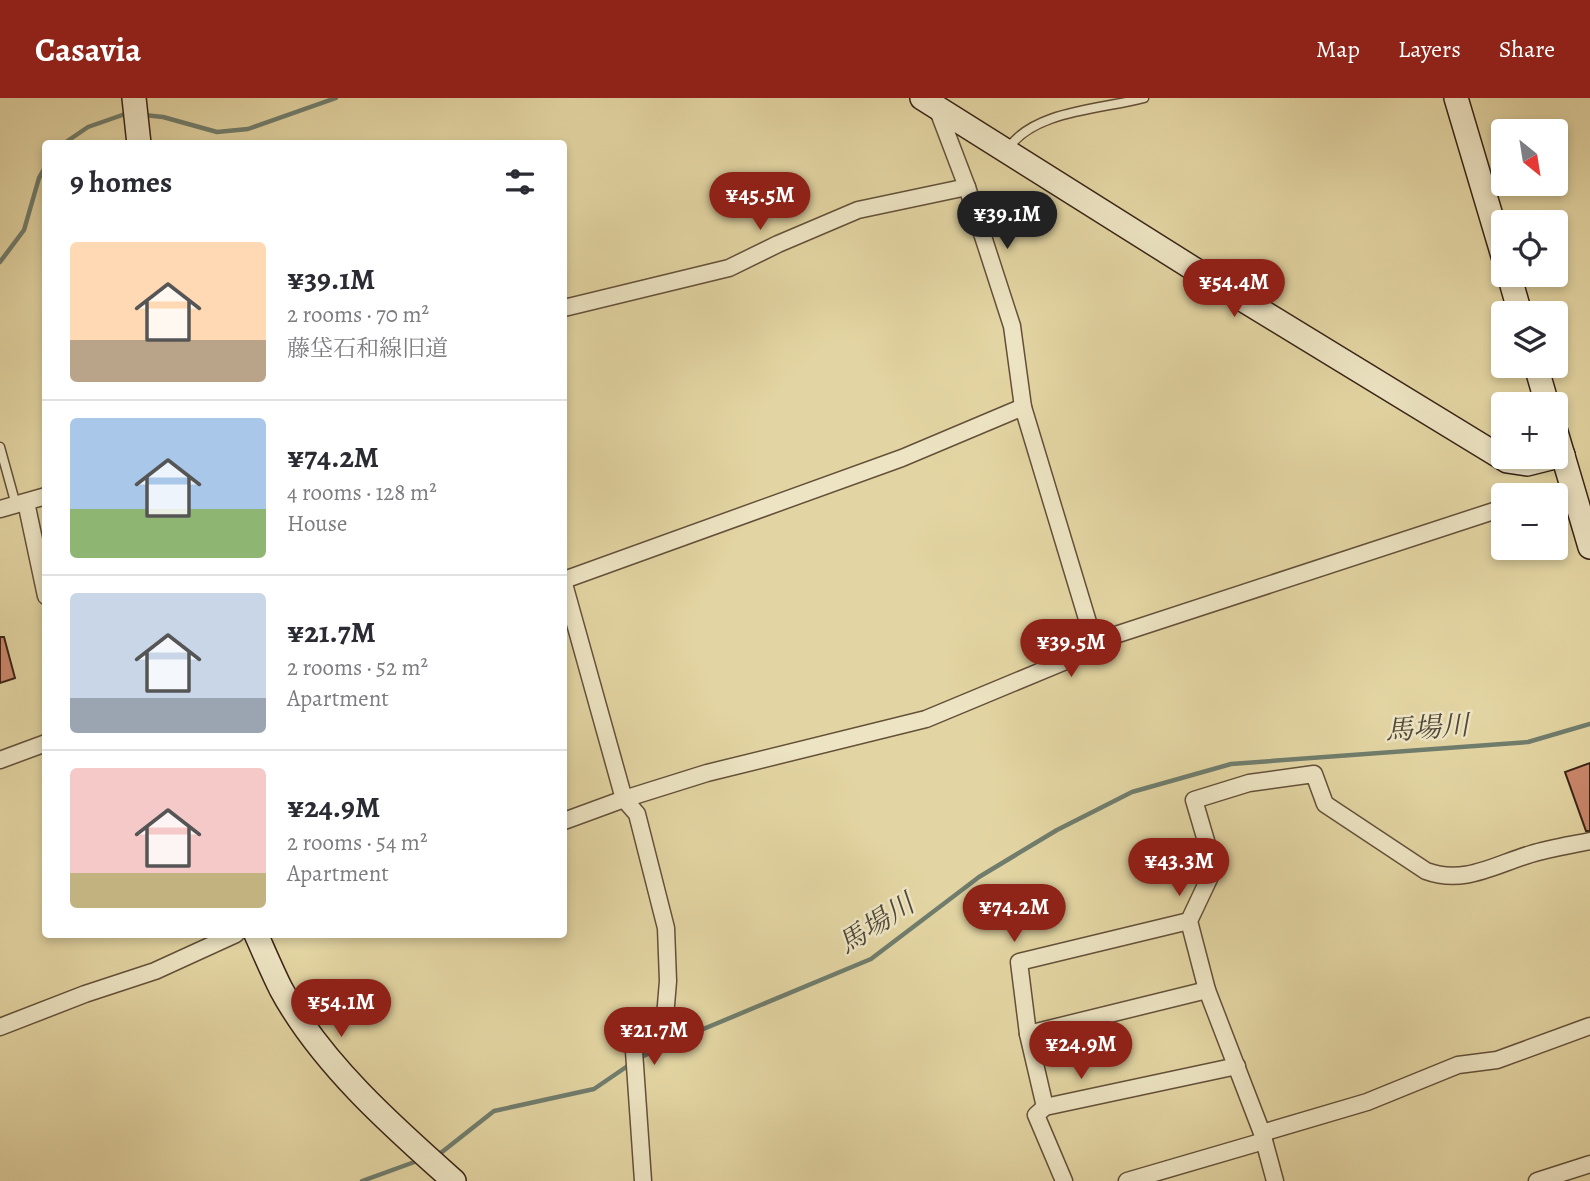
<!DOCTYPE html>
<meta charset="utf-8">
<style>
body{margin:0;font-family:Alegreya,"Noto Serif JP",serif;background:#f7f7f7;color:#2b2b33;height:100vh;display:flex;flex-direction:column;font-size:26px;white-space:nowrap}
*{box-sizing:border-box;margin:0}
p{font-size:23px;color:#7c7c81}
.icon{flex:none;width:38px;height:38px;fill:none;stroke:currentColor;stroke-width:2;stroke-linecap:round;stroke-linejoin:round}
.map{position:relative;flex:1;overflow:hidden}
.sheet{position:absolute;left:42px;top:42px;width:525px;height:798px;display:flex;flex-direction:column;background:#fff;border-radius:7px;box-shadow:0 4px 10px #0003}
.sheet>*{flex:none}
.needle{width:46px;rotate:150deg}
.buttons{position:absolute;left:1491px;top:21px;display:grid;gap:14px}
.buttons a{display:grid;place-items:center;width:77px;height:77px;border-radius:7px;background:#fff;box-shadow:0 4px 10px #0003;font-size:35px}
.price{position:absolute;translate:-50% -60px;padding:0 16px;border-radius:24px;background:#8f2418;color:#fff;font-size:23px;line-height:46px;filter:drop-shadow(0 2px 4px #0008)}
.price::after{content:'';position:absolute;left:50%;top:42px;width:21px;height:16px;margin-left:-10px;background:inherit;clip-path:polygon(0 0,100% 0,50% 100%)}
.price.current{background:#222;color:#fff}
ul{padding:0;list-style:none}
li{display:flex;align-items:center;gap:21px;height:175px;padding:0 28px}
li+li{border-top:2px solid #e1e1e2}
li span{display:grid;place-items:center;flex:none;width:196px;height:140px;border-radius:7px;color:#555}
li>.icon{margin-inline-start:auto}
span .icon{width:84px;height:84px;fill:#fffc;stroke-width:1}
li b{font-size:30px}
h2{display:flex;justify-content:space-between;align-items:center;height:84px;padding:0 28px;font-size:30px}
header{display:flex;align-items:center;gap:42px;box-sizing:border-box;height:98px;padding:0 35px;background:#8f2418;color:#fff}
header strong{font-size:33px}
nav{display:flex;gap:38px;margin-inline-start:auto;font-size:24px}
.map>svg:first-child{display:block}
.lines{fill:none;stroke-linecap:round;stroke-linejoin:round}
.stream{stroke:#707d6d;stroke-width:4.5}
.building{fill:#cb876b;stroke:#392416;stroke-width:2}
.lane-casing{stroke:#645039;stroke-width:11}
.street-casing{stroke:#645039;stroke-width:19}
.secondary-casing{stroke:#392416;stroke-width:26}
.lane{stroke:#ede4c3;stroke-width:8}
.street{stroke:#ede4c3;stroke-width:16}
.secondary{stroke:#ede4c3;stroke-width:23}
.labels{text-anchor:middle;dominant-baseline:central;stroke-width:5;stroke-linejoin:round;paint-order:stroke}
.water-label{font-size:28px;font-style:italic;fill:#50493a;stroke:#ede4c3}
</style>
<header>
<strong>Casavia</strong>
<nav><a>Map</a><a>Layers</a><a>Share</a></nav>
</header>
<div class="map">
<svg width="1590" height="1083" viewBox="0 0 1590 1083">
<rect width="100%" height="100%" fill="#e3d5a3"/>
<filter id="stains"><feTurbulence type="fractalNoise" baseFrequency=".00286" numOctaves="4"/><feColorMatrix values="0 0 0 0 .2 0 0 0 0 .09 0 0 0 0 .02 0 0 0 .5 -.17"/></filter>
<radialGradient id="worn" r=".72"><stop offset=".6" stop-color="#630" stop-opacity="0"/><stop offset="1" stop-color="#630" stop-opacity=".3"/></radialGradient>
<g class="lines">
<g class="stream">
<polyline points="144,17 163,19 217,34 248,31 336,0"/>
<polyline points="63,46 88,29 128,15"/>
<polyline points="0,164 24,132 39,80 46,68"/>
<polyline points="639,960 689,937 871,861 979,779 1057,732 1132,694 1231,666 1528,644 1590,626"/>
<polyline points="435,1057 442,1054 494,1013 594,991 632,965"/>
<polyline points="362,1083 420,1062"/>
</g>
</g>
<g class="building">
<polygon points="0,539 4,539 15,580 0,585"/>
<polygon points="1590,665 1590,733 1586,733 1565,674"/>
</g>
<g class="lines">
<g class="lane-casing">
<g id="lane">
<path d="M1008,51C1033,12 1104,11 1144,0"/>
<polyline points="0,349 16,407"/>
</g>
</g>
<g class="street-casing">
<g id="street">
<polyline points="937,10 967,89 1012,228 1023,309 1094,544"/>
<polyline points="564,210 729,170 778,146 858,112 967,89"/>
<polyline points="1556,399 1574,396"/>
<polyline points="26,404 46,498"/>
<polyline points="0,411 46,398"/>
<polyline points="564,482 902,360 1023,309"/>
<polyline points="564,486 624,701 637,716 666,830 668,883 664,931 641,943 634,953 643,1083"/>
<polyline points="0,662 46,645"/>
<polyline points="564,723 624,701 707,675 926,621 1068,562 1094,544 1503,410"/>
<polyline points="0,929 85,896 155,873 236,836"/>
<polyline points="1028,936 1207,892"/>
<polyline points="1045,1009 1028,936 1019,864 1189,823"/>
<polyline points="1262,1035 1367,1004 1458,967 1497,962 1590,928"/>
<polyline points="1064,1083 1036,1017 1045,1009 1237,968"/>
<polyline points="1127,1083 1264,1043"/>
<path d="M1275,1083L1262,1035L1207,892L1189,823L1214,770L1194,702L1249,685L1314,676L1325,706L1426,773C1464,787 1494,767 1531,756C1550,750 1571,747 1590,743"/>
<polyline points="1537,1083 1590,1066"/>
</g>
</g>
<g class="secondary-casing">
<g id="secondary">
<polyline points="134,0 139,46"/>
<polyline points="922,0 1240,200 1507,363 1527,366 1563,357"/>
<polyline points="1456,0 1503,158"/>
<polyline points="1509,177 1520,215"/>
<polyline points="1536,268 1547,306"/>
<polyline points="1556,334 1590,449"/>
<path d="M256,836C264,854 272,873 281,891C320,964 392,1028 454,1083"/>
</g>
</g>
<use href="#lane" class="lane"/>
<use href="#street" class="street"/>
<use href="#secondary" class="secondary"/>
</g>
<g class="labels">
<g class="water-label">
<text transform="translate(1427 630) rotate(-4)">馬場川</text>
<text transform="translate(876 826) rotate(-33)">馬場川</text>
</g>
</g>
<rect width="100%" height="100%" filter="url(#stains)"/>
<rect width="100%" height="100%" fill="url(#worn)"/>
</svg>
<div class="buttons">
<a><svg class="needle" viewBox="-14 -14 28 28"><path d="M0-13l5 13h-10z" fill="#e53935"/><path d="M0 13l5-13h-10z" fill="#7c7c81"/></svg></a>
<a><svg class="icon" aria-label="locate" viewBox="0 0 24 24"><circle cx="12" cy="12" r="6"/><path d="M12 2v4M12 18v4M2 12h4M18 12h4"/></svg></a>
<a><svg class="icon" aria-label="layers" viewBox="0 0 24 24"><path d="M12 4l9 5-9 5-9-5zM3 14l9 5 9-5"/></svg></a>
<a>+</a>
<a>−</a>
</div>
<b class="price" style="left:760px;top:134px">¥45.5M</b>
<b class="price current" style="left:1007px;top:153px">¥39.1M</b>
<b class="price" style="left:1234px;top:221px">¥54.4M</b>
<b class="price" style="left:1071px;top:581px">¥39.5M</b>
<b class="price" style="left:1179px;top:800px">¥43.3M</b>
<b class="price" style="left:1014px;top:846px">¥74.2M</b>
<b class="price" style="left:341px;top:941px">¥54.1M</b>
<b class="price" style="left:654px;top:969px">¥21.7M</b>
<b class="price" style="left:1081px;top:983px">¥24.9M</b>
<section class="sheet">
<h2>9 homes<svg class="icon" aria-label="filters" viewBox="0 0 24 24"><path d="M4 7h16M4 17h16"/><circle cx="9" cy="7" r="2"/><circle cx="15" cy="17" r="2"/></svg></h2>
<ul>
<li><span style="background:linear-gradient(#ffd9b3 70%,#b9a48a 0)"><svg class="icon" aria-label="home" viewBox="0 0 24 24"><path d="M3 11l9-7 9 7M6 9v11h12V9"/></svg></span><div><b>¥39.1M</b><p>2 rooms · 70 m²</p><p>藤垈石和線旧道</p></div></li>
<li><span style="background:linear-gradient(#a9c7e8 65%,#8fb573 0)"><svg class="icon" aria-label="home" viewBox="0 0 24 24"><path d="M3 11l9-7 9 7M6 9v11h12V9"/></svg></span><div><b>¥74.2M</b><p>4 rooms · 128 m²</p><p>House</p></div></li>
<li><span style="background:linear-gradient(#c9d6e8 75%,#9aa5b1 0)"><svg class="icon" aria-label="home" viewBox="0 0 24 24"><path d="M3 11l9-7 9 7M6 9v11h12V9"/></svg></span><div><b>¥21.7M</b><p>2 rooms · 52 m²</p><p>Apartment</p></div></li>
<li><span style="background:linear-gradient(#f6c9c9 75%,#c2b280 0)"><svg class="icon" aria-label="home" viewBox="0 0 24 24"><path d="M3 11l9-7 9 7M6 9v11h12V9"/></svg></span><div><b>¥24.9M</b><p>2 rooms · 54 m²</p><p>Apartment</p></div></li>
</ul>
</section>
</div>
